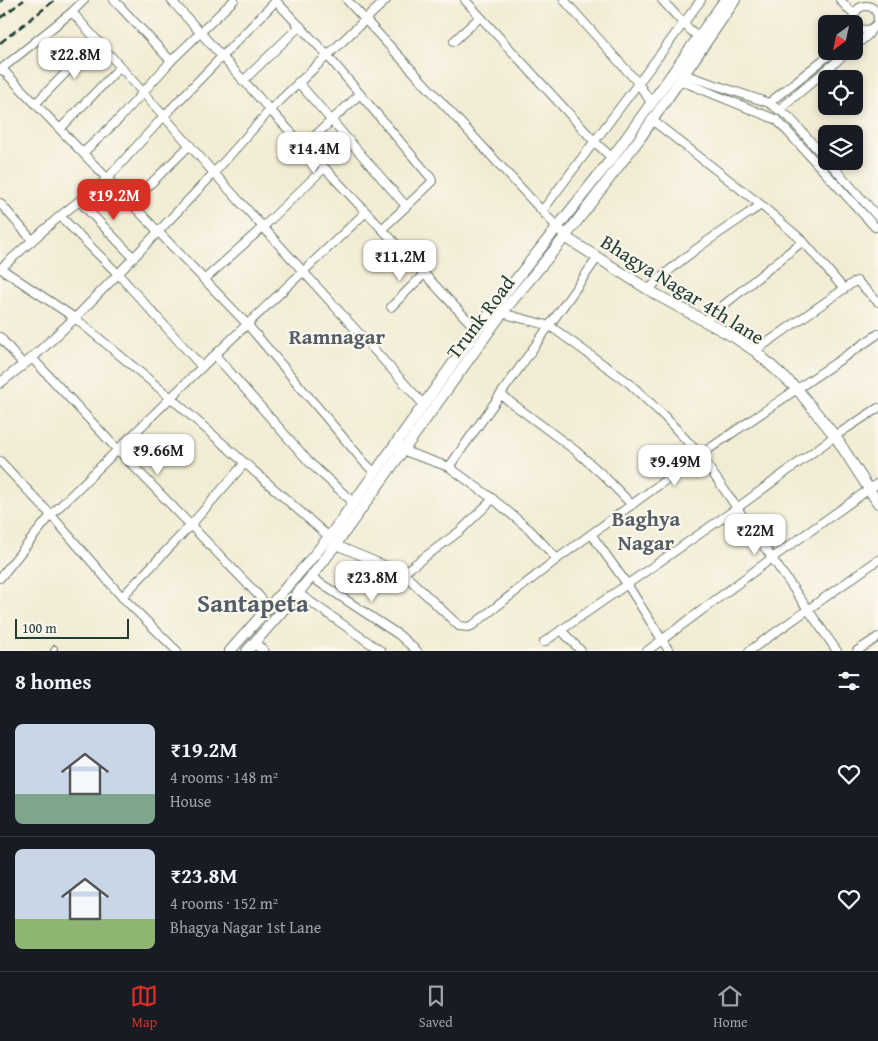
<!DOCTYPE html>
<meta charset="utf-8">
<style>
body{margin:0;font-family:"Gentium Book Plus",serif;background:#20242c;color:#f1f3f6;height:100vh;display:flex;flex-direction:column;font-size:19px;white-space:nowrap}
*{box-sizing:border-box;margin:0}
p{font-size:16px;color:#9ea1a6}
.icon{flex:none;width:28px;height:28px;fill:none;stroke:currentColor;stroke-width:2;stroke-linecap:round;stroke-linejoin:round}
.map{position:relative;height:651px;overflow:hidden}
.sheet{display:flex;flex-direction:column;background:#171b24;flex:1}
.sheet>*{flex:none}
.needle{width:32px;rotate:213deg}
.controls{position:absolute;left:818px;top:15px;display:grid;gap:10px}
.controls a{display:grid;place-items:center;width:45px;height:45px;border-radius:8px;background:#171b24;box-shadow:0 2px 8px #0003;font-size:25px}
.scale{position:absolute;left:15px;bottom:12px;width:114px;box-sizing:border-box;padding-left:5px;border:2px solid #1f3d34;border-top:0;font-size:14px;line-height:18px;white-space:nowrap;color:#1f3d34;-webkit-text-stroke:4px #fbf7ec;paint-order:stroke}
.price{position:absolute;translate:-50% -42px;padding:0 11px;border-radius:10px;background:#fff;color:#222;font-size:16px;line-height:32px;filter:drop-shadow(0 1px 2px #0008)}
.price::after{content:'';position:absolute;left:50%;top:30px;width:15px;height:11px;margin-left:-8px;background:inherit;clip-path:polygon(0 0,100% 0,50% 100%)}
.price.active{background:#d93025;color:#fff}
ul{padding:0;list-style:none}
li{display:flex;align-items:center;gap:15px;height:125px;padding:0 15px}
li+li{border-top:1px solid #363941}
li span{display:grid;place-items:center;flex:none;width:140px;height:100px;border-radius:8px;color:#555}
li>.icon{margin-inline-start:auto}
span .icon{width:60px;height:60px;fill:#fffc;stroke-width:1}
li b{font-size:21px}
h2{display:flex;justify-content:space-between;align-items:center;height:60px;padding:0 15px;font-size:21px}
.menu{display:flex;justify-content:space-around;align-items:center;height:70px;border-top:1px solid #363941;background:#171b24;font-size:14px;color:#9ea1a6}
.menu a{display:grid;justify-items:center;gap:2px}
.menu .active{color:#d93025}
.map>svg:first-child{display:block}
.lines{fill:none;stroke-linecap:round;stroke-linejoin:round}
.service-casing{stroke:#697a6c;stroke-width:6}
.minor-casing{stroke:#697a6c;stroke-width:10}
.tertiary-casing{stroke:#697a6c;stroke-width:11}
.secondary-casing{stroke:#697a6c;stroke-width:12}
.service{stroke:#fff;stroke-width:4}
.minor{stroke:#fff;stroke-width:8}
.tertiary{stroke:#fff;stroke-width:9}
.secondary{stroke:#fff;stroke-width:10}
.rail{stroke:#1f3d34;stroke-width:2.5;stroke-dasharray:8 4;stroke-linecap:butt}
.labels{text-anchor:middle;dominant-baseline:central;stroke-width:4.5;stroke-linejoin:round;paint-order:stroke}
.street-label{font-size:20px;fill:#1f3d34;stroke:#fbf7ec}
.neighbourhood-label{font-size:21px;font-weight:bold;fill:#535d68;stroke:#fbf7ec}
.district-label{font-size:25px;font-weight:bold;fill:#535d68;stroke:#fbf7ec}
</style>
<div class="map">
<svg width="878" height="651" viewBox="0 0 878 651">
<rect width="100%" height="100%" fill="#fbf7ec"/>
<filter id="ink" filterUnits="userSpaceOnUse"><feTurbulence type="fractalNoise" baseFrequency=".02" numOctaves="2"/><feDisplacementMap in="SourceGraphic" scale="10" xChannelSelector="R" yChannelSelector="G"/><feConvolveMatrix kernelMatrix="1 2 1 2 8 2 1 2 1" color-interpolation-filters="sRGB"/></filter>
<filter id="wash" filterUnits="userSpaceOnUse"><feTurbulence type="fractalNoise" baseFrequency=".0096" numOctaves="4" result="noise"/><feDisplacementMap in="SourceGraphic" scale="20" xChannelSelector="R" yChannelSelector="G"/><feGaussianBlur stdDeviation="1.12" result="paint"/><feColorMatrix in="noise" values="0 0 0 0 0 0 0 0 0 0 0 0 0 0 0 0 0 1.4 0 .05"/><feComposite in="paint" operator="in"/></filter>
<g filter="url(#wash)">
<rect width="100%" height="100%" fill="#f2ecd4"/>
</g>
<g filter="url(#ink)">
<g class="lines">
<g class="service-casing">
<polyline id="service" points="53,651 55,648"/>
</g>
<g class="minor-casing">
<g id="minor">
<polyline points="114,0 171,61"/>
<polyline points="171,0 270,110 477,330"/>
<polyline points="275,0 327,55 431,178 432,181 430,184 382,229"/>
<polyline points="347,0 557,227"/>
<polyline points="465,0 595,142 612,158"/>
<polyline points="564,0 638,83 652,104"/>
<polyline points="662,0 684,24 698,37"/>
<polyline points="840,0 854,15"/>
<circle cx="866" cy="18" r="12"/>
<polyline points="72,12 214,173 424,405"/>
<polyline points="454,41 480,17"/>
<polyline points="854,47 868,35 872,28"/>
<polyline points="2,69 247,324 364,462 375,473"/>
<polyline points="0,70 72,12 84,0"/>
<polyline points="683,74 769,103 789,117 826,159"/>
<polyline points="679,80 777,120 875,227 878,227"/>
<polyline points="243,81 300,26"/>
<polyline points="298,82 406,206"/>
<polyline points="36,103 97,41"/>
<polyline points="769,103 834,51"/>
<polyline points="780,109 849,51"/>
<polyline points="652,120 761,205 803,241 844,289"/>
<polyline points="60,129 120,67"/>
<polyline points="304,146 360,94"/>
<polyline points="83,153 120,118 171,61 234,0"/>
<polyline points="828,161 878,217"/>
<polyline points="79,201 133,257"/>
<polyline points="0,203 32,240"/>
<polyline points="130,204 190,145"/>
<polyline points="542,211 701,0"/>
<polyline points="60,216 118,274 202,367"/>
<polyline points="0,268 75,318 171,398 329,537"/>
<polyline points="0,269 60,216 107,179 164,116 276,1"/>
<polyline points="204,280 263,227 324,168"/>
<path d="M648,290C682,256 722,231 761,205"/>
<polyline points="391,307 424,274"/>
<polyline points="502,313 550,326 629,383 664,416 700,455 837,651"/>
<polyline points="75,318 118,274 214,173 270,110 386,0"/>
<polyline points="704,321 803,241"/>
<polyline points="0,337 23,364"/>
<polyline points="755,351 854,282 857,281 878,302"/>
<polyline points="215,355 310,463 354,503"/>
<polyline points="32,358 117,449 259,596 268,608"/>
<polyline points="501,395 576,451 604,476 632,505"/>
<polyline points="399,447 404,451 449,467 493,499 530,530 557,559"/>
<polyline points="0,461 51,515 122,597 177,651"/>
<polyline points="449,467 598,257"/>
<polyline points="591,534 627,584 669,651"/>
<polyline points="336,545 403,573 459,626 468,627 473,625 557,559 700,455 878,334"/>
<polyline points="403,573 460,531 493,499"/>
<polyline points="311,577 399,635 417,651"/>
<polyline points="0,578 51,515 202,367 366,212"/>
<polyline points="298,593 381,651"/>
<polyline points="122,597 190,526 244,464"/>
<polyline points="561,630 581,651"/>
<polyline points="544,642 737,508 835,436 878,408"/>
<polyline points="647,651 772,558 878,483"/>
<polyline points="749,651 878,560"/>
<polyline points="857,651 878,637"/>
</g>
</g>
<g class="tertiary-casing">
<g id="tertiary">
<polyline points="0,383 32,358 75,318"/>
<polyline points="254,643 264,651"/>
</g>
</g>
<g class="secondary-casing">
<g id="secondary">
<polyline points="562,232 565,237 657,295 734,337 755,351 797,389 835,436 878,503"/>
<polyline points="230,651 306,565 329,537 477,330 506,292 612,158 725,0"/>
<polyline points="247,651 298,593 323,562 502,313 565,237 640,138 735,0"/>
</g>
</g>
<use href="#service" class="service"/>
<use href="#minor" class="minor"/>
<use href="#tertiary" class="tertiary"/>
<use href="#secondary" class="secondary"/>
<g class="rail">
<polyline points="0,2 3,0"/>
<polyline points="0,18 24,0"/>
<polyline points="0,43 55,0"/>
</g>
</g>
</g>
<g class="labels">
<g class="street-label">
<text transform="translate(683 289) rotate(32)">Bhagya Nagar 4th lane</text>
<text transform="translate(480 317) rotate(-53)">Trunk Road</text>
</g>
<g class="neighbourhood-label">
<text x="337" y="336">Ramnagar</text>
<text x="646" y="518">Baghya<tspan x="646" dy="24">Nagar</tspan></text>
</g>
<g class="district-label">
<text x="253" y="603">Santapeta</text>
</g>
</g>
</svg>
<div class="controls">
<a><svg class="needle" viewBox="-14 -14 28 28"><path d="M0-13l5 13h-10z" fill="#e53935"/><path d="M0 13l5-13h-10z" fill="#9ea1a6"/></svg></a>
<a><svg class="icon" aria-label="locate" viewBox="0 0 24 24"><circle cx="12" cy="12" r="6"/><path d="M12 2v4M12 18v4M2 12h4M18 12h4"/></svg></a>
<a><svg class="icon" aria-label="layers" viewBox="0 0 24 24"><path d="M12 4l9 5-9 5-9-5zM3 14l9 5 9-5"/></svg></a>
</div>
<div class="scale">100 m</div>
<b class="price" style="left:75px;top:80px">₹22.8M</b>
<b class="price" style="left:314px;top:174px">₹14.4M</b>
<b class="price active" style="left:114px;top:221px">₹19.2M</b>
<b class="price" style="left:400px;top:282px">₹11.2M</b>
<b class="price" style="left:158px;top:476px">₹9.66M</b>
<b class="price" style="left:675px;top:487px">₹9.49M</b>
<b class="price" style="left:755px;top:556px">₹22M</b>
<b class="price" style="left:372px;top:603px">₹23.8M</b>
</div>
<section class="sheet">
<h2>8 homes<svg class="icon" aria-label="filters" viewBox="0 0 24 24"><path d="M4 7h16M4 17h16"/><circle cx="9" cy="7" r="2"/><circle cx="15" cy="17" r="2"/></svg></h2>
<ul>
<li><span style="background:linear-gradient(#c9d6e8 70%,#7fa58c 0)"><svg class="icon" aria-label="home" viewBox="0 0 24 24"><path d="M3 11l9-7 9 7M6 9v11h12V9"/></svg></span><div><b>₹19.2M</b><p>4 rooms · 148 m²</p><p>House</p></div><svg class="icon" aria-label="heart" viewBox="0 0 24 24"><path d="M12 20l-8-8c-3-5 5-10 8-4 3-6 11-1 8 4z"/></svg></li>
<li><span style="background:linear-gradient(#c9d6e8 70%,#8fb573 0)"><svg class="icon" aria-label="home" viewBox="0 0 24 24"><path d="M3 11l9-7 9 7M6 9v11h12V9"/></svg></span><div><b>₹23.8M</b><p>4 rooms · 152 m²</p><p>Bhagya Nagar 1st Lane</p></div><svg class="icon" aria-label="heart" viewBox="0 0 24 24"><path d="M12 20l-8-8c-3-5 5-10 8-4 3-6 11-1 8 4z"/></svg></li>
</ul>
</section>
<nav class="menu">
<a class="active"><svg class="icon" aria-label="map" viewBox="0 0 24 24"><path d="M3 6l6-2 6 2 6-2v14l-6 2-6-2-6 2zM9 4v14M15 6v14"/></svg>Map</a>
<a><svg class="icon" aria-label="saved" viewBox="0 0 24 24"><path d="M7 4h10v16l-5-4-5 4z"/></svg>Saved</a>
<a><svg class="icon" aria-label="home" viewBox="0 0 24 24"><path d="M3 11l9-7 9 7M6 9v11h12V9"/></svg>Home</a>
</nav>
